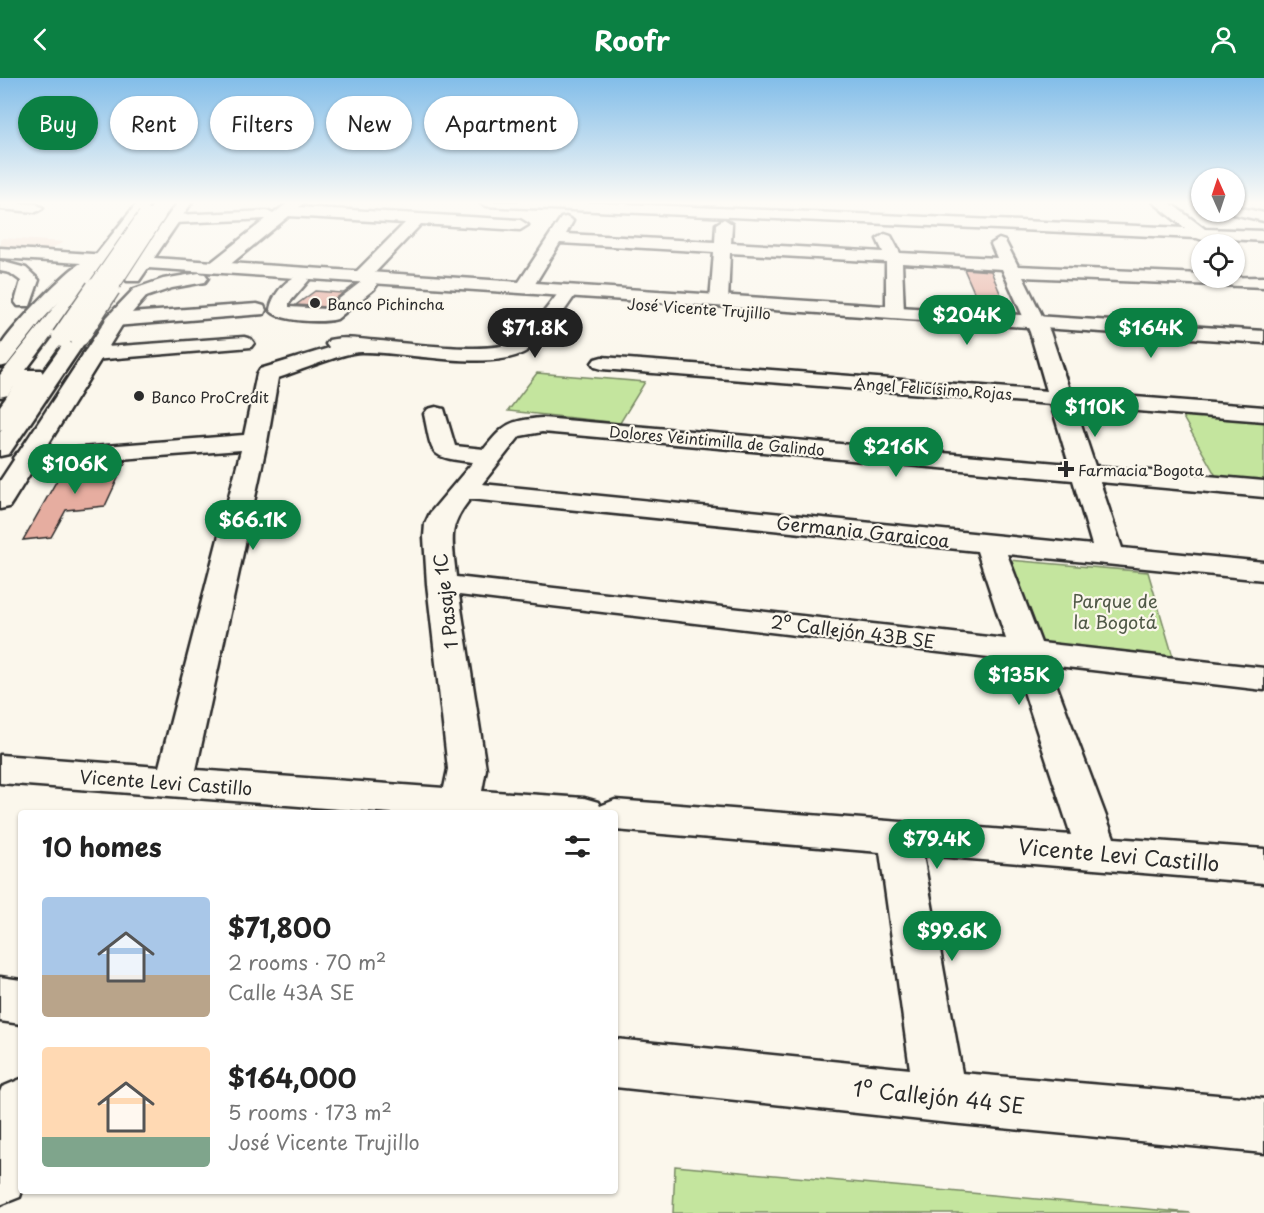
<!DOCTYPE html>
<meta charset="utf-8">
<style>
body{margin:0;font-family:"Playpen Sans",sans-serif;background:#f6f6f6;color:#222;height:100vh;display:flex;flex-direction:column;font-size:22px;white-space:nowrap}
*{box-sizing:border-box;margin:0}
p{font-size:20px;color:#767676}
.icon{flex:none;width:33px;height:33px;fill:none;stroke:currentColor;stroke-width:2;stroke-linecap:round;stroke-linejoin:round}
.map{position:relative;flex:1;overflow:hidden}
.sheet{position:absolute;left:18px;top:732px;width:600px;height:384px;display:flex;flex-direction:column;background:#fff;border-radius:6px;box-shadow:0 2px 4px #0004}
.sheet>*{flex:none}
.hud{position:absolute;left:18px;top:18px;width:600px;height:54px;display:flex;gap:12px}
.needle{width:39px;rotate:357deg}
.fabs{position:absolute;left:1191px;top:90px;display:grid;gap:12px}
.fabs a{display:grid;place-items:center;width:54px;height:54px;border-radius:50%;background:#fff;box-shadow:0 2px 4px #0004;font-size:30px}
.price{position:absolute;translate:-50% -51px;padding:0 14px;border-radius:21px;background:#0b8043;color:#fff;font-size:20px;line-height:39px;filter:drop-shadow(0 2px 3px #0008)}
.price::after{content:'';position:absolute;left:50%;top:36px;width:18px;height:14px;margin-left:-9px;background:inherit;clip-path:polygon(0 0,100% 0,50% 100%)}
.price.current{background:#222;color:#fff}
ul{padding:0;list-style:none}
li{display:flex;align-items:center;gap:18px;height:150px;padding:0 24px}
li span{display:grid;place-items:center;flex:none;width:168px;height:120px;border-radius:6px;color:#555}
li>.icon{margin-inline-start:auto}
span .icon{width:72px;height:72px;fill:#fffc;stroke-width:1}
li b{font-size:26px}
h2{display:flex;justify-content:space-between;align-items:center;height:72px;padding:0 24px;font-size:26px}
.pill{padding:0 21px;border-radius:27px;background:#fff;box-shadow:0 2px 4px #0004;font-size:21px;line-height:54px}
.pill.current{background:#0b8043;color:#fff}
header{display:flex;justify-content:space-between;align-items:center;height:78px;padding:0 24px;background:#0b8043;color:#fff;font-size:27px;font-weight:700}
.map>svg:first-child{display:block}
.built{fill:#f5e1d5}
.green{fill:#c4e59e;stroke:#788864;stroke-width:1.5}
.building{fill:#e6ada0;stroke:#2b2b2b;stroke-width:1.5}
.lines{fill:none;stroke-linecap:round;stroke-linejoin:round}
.minor-casing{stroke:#2b2b2b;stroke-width:5}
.major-casing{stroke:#2b2b2b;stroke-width:5}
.minor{fill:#fbf7ec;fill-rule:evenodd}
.major{fill:#fbf7ec;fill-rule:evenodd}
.minor-bridge-far1-casing{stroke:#2b2b2b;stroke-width:18;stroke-linecap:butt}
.minor-bridge-casing{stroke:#2b2b2b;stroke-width:23;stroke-linecap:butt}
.major-bridge-far1-casing{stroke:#2b2b2b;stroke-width:18;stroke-linecap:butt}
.major-bridge-casing{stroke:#2b2b2b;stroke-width:23;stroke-linecap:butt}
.minor-bridge-far1{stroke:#fbf7ec;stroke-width:16}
.minor-bridge{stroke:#fbf7ec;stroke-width:20}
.major-bridge-far1{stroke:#fbf7ec;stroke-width:16}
.major-bridge{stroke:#fbf7ec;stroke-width:20}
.poi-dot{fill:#2b2b2b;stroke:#fbf7ec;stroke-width:2}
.labels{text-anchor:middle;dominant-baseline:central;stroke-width:4.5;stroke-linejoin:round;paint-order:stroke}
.far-poi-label{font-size:15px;fill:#2b2b2b;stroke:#fbf7ec;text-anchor:start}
.far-street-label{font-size:15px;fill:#2b2b2b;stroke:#fbf7ec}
.street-label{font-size:18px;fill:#2b2b2b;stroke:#fbf7ec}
.park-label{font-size:18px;fill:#515a48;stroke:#fbf7ec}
.near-street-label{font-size:21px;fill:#2b2b2b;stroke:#fbf7ec}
</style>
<header><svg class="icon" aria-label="back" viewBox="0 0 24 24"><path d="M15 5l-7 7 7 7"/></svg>Roofr<svg class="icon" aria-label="person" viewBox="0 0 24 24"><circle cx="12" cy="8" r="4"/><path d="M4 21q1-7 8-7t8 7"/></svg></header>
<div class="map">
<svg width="1264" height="1135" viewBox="0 0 1264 1135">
<rect width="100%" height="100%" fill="#fbf7ec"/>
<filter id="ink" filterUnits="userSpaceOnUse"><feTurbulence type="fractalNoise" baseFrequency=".0167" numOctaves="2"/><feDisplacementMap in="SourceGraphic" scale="12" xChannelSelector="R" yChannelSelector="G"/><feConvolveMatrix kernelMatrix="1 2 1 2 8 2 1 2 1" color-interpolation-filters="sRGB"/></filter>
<g filter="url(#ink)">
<polygon class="built" points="3,160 64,164 48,172 0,168 0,162"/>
<g class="green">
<polygon points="537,295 645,304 620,345 508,333"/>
<polygon points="1181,336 1264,344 1264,402 1216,398"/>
<polygon points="1009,482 1148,494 1174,582 1039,564"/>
<polygon points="675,1088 1191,1135 673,1135"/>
</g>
<g class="building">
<polygon points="964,191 991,193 1007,232 981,230"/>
<polygon points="315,213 343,215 325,229 296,227"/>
<polygon points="126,383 105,428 66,432 51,459 23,462 65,388"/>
</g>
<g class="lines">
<g class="minor-casing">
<g id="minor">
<polygon points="0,124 36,126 43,130 36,134 0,131"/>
<polygon points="138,124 152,124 26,292 41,292 44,297 8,350 0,352 0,328 15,307 8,317 0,319 0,297"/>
<path d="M289,124H304L299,129L520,142L528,147L520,152L421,146L368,202L374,203L377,207L374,211L337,241C323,245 279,244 270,232C272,217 290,194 306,198L309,202L289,225V229L326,231L361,204L355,203L352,199L355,195L405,145L289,138L221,194H209L207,190L209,186L266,141L173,145L166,141L173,137L267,133L273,136Z"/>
<polygon points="479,124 577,124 1185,150 1153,124 1169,124 1205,151 1264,153 1264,163 1211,160 1205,163 1197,160 486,128"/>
<polygon points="1234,128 1264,135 1264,143 1229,135 1228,134 1234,134"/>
<path d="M566,139L573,143L566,156L715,164L716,146L724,141L732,146L731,165L883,174L877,161L885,156L891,158L900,175L997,180L991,166L999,161L1005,163L1018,188L1202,196V200L1264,199V209L1023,199L1050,254L1070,314L1264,329V343L1075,328L1095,388L1264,403V419L1100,404L1122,470L1264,484V502L1007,476L1041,565L1264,590V612L1049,587L1114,760L1264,771V805L923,777L962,995L1264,1021V1075L940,1044L615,1009V961L910,991L880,774L615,752V735H391L0,705V677L159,689L241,372L26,388L17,385L13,380L17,375L244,357L257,296L260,291L329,270L326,266L329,262C345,258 363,262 380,263C407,265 492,277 513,264C533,251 548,228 563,209H575L578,213C564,233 548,258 528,272C495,295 402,273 361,274C344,274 297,294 278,300L267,364L196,692L444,710L448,691L427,506L424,459L425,446L430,435L473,384C428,379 433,378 424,336L428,331L436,329L444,331L455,368L484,371C506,345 508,343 542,340L1069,386L1051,326L602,291L595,289L592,285L595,281L602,279L1047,313L1030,254L1002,191L902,185L904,235L902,239H888L886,235V184L730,175L728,223L725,227H713L710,223L714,174L560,165L530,214H518L515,210L561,140ZM542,354L1073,402L1092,467L482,406L520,358ZM470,421L977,473L1006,561L456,499C453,463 446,451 470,421ZM459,517L1014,583L1071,757L615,722L600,728L598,724L584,720L482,713L486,691Z"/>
<polygon points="257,226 264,228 266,232 264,236 115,248 108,246 105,242 108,238 115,236"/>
<polygon points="244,259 251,261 254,265 251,269 93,282 86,280 83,276 86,272 93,270"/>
<polygon points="0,899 21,902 21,946 0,943"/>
<polygon points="21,1001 22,1113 20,1119 0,1127 0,1014 2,1009"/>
</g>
</g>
<g class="major-casing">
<g id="major">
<path d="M178,124H192L154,180L1264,253V265L148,190L139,203H127L124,199L132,189C115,188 98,189 83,198L43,241L7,287L0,289C0,284 0,276 0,270C4,257 67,192 81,185L0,180V170L138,179Z"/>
<polygon points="0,183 26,190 39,202 30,228 18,228 15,224 21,203 10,195 0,193"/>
<polygon points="199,195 205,196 208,200 205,204 172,210 146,219 124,244 13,423 9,429 0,431 0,403 109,237 134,211 163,201"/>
<polygon points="79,252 86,254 89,258 9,376 0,378 0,354 72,254"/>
</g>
</g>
<use href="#minor" class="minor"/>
<use href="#major" class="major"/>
<g class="minor-bridge-far1-casing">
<polyline id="minor-bridge-far1" points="95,211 146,138"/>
</g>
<g class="minor-bridge-casing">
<polyline id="minor-bridge" points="62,259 96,210"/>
</g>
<g class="major-bridge-far1-casing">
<polyline id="major-bridge-far1" points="109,211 157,137"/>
</g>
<g class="major-bridge-casing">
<polyline id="major-bridge" points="79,258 110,210"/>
</g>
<use href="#minor-bridge-far1" class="minor-bridge-far1"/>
<use href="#minor-bridge" class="minor-bridge"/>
<use href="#major-bridge-far1" class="major-bridge-far1"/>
<use href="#major-bridge" class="major-bridge"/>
</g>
</g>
<linearGradient id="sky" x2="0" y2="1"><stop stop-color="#82bde9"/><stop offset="0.44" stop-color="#fdfbf6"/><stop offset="1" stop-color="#fdfbf6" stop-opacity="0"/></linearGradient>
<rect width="1264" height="283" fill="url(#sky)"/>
<g class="poi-dot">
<circle cx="315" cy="225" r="6"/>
<circle cx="139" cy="318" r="6"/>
<path d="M1063 382h6v6h6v6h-6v6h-6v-6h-6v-6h6z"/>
</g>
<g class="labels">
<g class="far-poi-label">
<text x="327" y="225">Banco Pichincha</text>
<text x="151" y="318">Banco ProCredit</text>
<text x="1078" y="391">Farmacia Bogota</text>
</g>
<g class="far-street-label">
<text transform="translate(699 230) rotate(4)">José Vicente Trujillo</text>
<text transform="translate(933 310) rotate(4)">Angel Felicísimo Rojas</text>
<text transform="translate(717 362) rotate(5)">Dolores Veintimilla de Galindo</text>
</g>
<g class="street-label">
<text transform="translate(863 453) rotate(6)">Germania Garaicoa</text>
<text transform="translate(445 523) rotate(-97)">1 Pasaje 1C</text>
<text transform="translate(853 553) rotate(7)">2º Callejón 43B SE</text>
<text transform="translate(166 704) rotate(4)">Vicente Levi Castillo</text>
</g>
<g class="park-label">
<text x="1115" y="522">Parque de<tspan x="1115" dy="21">la Bogotá</tspan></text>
</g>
<g class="near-street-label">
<text transform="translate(1119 776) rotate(5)">Vicente Levi Castillo</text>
<text transform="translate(939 1018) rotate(6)">1º Callejón 44 SE</text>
</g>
</g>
</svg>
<div class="fabs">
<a><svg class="needle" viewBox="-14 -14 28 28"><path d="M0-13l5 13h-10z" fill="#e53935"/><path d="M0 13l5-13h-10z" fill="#767676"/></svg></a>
<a><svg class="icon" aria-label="locate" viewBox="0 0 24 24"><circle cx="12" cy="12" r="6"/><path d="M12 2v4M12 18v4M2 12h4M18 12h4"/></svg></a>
</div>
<b class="price" style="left:967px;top:268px">$204K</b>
<b class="price current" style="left:535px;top:281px">$71.8K</b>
<b class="price" style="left:1151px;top:281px">$164K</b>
<b class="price" style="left:1095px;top:360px">$110K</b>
<b class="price" style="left:896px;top:400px">$216K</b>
<b class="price" style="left:75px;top:417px">$106K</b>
<b class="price" style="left:253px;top:473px">$66.1K</b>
<b class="price" style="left:1019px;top:628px">$135K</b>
<b class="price" style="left:937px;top:792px">$79.4K</b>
<b class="price" style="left:952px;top:884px">$99.6K</b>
<div class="hud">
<a class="pill current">Buy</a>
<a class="pill">Rent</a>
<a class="pill">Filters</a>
<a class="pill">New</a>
<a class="pill">Apartment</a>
</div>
<section class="sheet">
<h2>10 homes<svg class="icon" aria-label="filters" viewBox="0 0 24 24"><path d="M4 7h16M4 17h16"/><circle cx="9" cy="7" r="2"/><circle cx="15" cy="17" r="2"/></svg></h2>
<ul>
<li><span style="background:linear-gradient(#a9c7e8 65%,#b9a48a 0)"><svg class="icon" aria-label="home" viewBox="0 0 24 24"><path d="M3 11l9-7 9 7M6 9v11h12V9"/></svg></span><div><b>$71,800</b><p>2 rooms · 70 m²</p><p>Calle 43A SE</p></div></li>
<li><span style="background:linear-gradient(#ffd9b3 75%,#7fa58c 0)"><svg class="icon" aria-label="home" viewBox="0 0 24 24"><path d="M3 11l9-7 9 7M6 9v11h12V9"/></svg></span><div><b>$164,000</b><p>5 rooms · 173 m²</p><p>José Vicente Trujillo</p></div></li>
</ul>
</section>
</div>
